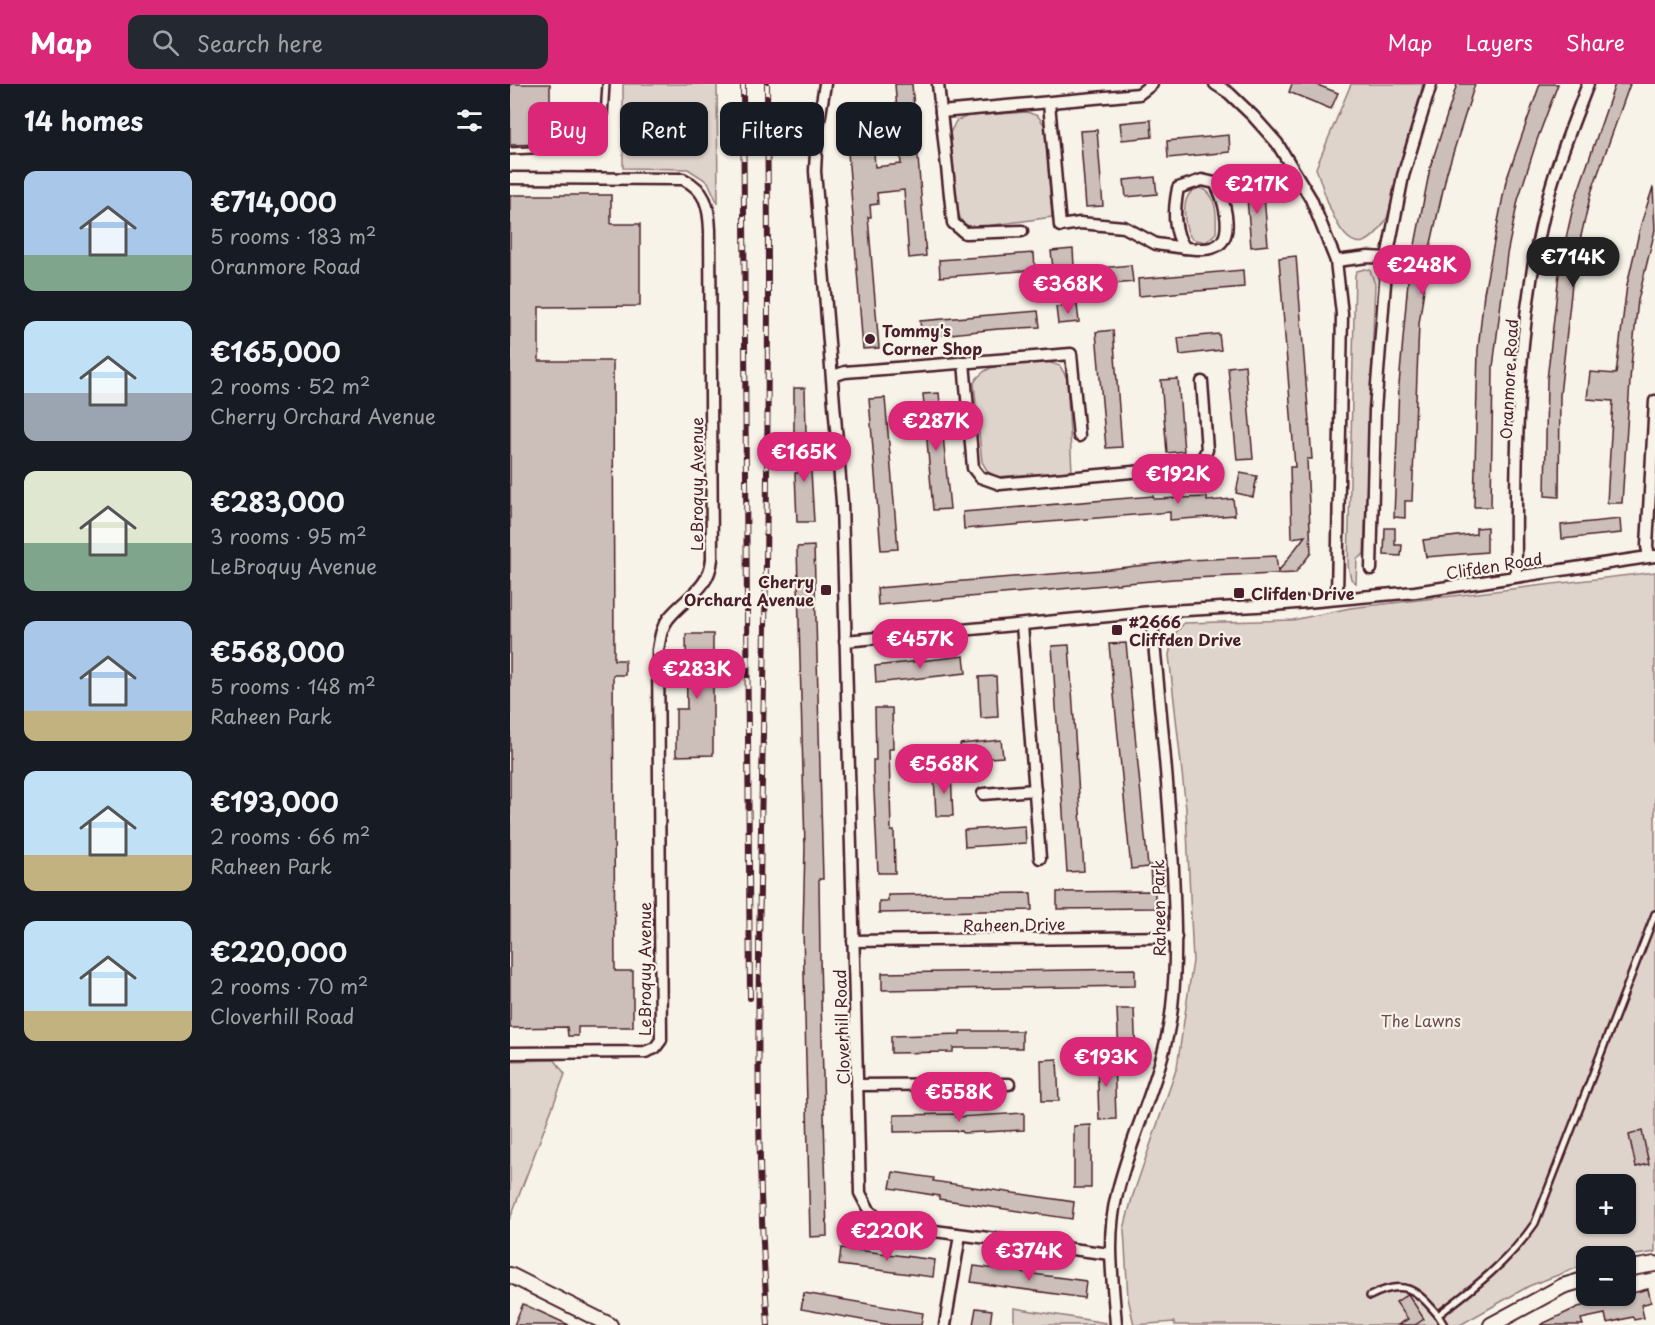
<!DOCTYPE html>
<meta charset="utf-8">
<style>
body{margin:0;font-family:"Playpen Sans",sans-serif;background:#242831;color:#f1f3f6;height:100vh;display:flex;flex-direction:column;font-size:22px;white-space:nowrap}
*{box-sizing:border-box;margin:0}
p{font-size:20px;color:#9ea1a6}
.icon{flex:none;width:33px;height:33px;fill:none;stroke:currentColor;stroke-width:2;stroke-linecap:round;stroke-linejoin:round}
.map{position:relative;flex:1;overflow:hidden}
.sheet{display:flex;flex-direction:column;background:#171b24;width:510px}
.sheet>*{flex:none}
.top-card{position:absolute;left:18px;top:18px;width:570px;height:54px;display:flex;gap:12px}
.buttons{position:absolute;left:1066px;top:1090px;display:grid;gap:12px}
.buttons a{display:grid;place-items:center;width:60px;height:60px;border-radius:12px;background:#171b24;box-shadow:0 2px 4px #0004;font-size:30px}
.price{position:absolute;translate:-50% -51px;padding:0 14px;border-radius:21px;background:#db2777;color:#fff;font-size:20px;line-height:39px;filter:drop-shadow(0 2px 3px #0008)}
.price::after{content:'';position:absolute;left:50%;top:36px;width:18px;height:14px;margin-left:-9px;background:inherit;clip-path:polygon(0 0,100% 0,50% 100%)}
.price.current{background:#222;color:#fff}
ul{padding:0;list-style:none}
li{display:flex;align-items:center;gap:18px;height:150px;padding:0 24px}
li span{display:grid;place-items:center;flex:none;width:168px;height:120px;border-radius:12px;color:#555}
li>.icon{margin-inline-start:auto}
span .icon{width:72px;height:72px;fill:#fffc;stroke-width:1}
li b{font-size:26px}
h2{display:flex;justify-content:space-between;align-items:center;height:72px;padding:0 24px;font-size:26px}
.chip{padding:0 21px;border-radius:12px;background:#171b24;box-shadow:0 2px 4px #0004;font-size:21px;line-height:54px}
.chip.current{background:#db2777;color:#fff}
header{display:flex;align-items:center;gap:36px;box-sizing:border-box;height:84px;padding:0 30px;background:#db2777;color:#fff}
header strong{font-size:28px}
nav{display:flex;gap:33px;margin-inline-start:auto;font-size:21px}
.search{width:420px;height:54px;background:#242831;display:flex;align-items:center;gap:15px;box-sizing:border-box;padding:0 21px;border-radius:12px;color:#9ea1a6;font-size:22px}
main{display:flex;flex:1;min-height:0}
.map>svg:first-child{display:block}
.green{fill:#ded4cc;stroke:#947a7c;stroke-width:1.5;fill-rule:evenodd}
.building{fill:#ccbfb9;stroke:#4a1f2b;stroke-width:1.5}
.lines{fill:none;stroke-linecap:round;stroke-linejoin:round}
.lane-casing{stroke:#4a1f2b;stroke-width:10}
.street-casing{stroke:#4a1f2b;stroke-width:15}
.secondary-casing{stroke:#4a1f2b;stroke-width:18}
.lane{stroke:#f7f3e8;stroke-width:5}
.street{stroke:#f7f3e8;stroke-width:10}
.secondary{stroke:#f7f3e8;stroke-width:14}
.rail-casing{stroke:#4a1f2b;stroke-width:6}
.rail{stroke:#f7f3e8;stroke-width:4;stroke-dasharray:11;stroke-linecap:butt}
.poi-dot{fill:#4a1f2b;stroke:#f7f3e8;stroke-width:2}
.labels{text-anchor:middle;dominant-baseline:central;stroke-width:4.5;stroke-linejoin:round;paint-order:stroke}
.poi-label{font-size:16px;font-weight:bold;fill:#4a1f2b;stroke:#f7f3e8;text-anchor:start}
.street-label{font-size:16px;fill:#4a1f2b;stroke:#f7f3e8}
.park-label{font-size:16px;fill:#6f4c53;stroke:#f7f3e8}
</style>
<header>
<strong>Map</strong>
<div class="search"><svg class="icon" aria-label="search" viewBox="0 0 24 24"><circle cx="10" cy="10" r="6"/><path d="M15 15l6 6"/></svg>Search here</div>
<nav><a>Map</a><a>Layers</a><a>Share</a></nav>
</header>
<main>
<section class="sheet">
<h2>14 homes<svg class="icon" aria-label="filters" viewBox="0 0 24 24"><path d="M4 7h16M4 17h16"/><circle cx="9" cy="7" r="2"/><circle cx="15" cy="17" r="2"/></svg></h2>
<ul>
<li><span style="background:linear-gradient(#a9c7e8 70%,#7fa58c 0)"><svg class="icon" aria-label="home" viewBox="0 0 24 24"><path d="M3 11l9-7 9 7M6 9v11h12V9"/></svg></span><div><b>€714,000</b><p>5 rooms · 183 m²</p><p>Oranmore Road</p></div></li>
<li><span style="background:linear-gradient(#bfe0f5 60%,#9aa5b1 0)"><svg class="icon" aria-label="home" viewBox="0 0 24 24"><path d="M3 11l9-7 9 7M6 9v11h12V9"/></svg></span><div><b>€165,000</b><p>2 rooms · 52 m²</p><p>Cherry Orchard Avenue</p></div></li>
<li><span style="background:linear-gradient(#dfe7d0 60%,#7fa58c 0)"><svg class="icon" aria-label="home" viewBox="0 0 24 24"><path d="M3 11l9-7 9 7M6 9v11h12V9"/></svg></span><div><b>€283,000</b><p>3 rooms · 95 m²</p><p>LeBroquy Avenue</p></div></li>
<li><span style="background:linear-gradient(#a9c7e8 75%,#c2b280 0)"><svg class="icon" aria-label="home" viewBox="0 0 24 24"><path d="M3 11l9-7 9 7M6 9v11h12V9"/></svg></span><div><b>€568,000</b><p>5 rooms · 148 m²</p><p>Raheen Park</p></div></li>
<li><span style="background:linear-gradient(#bfe0f5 70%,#c2b280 0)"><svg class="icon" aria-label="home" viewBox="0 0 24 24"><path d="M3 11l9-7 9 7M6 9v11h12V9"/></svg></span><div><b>€193,000</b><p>2 rooms · 66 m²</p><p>Raheen Park</p></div></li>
<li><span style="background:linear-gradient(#bfe0f5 75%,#c2b280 0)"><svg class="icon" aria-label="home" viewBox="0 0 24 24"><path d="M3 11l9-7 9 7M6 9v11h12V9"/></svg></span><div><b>€220,000</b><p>2 rooms · 70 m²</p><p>Cloverhill Road</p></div></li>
</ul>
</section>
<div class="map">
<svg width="1145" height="1241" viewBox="0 0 1145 1241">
<rect width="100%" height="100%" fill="#f7f3e8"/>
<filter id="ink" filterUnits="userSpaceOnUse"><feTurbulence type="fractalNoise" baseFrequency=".0167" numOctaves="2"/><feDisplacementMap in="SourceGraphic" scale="12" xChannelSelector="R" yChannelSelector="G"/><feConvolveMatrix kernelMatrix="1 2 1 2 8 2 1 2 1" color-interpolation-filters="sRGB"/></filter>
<g filter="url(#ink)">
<g class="green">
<polygon points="113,0 207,0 208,120 198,98 178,85 113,84"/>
<path d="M841,0H913L877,134C838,200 817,115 806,84Z"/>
<polygon points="517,28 528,32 535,42 542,133 462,144 452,138 448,129 440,49 446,37 458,32"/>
<path d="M688,104C707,105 707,133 706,149L696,158L682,155C672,143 670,109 688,104Z"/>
<polygon points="855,185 860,186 865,200 854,470 847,475 846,499 841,495 838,482 845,191 847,187"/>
<path d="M538,278L550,282L557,294L562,387L487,393L478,388L472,378L464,299C477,274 513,280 538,278Z"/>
<path d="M1145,488V1168L1114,1173H1077V1180L1019,1202L950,1241H665L664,1238L624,1241L618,1214L614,1145L622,1114L667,983L683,877L676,725L659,571L663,552L674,539L783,536L840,524ZM1077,1101H1116V1140H1077Z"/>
<polygon points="45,976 55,990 0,1135 0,977"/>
<polygon points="504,1224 596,1239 596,1241 504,1241"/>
</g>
<g class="building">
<polygon points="0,0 40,0 40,60 0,61"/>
<polygon points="385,0 402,0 416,172 399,174 394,106 367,109 368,120 360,121 361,133 358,133 369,264 353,265 335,29 352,27 353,37 358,37 359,47 354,48 356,68 364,68 365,83 391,80"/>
<polygon points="782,0 805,0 828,9 821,25 779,8"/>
<polygon points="947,0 965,0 937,88 920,164 909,240 902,417 895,417 895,434 884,433 889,301 898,197 920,84"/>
<polygon points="1030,0 1048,0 1027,56 1008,116 997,170 983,283 981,423 964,423 968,266 974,209 996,97"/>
<polygon points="1105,0 1120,0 1081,109 1064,182 1050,311 1049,413 1035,412 1037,296 1050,181 1064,119"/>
<polygon points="641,36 642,53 612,56 610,39"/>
<polygon points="587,46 593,122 576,123 570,47"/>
<polygon points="719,51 720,68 658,74 657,57"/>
<polygon points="645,93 647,110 616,113 614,96"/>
<polygon points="753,99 758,161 741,163 736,101"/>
<polygon points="1143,103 1145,146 1128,216 1121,282 1112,419 1097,419 1103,317 1077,315 1080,288 1106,290 1117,201 1131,140"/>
<polygon points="0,111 101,111 101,140 130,140 130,222 29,223 29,277 103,277 104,576 115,576 115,591 103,591 105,887 123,887 123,943 68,943 68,952 58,952 57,943 0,944"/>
<polygon points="563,165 564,182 543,184 541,167"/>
<polygon points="524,169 525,186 430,193 429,176"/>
<polygon points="786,172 802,375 797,375 801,469 785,489 663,495 368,521 367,504 591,486 679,476 766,472 768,488 795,452 782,454 780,383 785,383 769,174"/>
<polygon points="621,181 623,198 582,202 580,185"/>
<polygon points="733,186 734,203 629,212 628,195"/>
<polygon points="567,221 569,238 548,240 546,223"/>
<polygon points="528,227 530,243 488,245 412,253 410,237"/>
<polygon points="603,246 612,363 596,364 586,248"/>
<polygon points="709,250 711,266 670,271 668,254"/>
<polygon points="735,281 743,375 727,376 718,283"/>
<polygon points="668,295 674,367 657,369 651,296"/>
<polygon points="284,304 295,304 296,351 284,352"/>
<polygon points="429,309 440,425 423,426 413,310"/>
<polygon points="375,314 388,465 371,466 359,315"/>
<polygon points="288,354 299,354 304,438 287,438 285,389 288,389"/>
<polygon points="730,389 747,392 743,413 726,409"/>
<polygon points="643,412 644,415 697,413 697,417 723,415 725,431 660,436 660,428 454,445 453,428"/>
<polygon points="1110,435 1111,449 1052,455 1051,441"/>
<polygon points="977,443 977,468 916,473 913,456 966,450 966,444"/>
<polygon points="875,444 885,444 885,461 892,461 891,472 874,471"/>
<polygon points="304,462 313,795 309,795 310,874 317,1152 300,1153 293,845 295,763 287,463"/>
<polygon points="176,550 203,550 203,671 166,672 166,625 177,625"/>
<polygon points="616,559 638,783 621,785 599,560"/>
<polygon points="559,561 574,787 557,788 542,562"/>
<polygon points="454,572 456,589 366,599 365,582"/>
<polygon points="486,592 488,633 471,634 469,593"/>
<polygon points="365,624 382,624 383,665 379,665 381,747 384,747 385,789 368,789 363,686 363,676 366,676"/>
<polygon points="491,656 493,673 452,676 450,660"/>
<polygon points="441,690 443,732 426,732 424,691"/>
<polygon points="515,742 516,759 455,763 454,746"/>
<polygon points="640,781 653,781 654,800 641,800"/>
<polygon points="645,807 645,824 547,825 547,808"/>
<polygon points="521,809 522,826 369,829 369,817 378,817 378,811"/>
<polygon points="625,885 625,902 372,906 372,889"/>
<polygon points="607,925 624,925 626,972 609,973"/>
<polygon points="450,947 512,947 512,964 443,964 443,968 381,969 381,952 450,950"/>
<polygon points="587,973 604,973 606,1035 589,1036"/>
<polygon points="547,975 549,1017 532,1017 531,976"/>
<polygon points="514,1029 514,1046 453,1049 452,1047 384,1048 384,1031 446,1030 446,1033"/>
<polygon points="581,1041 581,1104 564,1104 564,1042"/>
<polygon points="1132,1047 1139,1080 1126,1083 1119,1051"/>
<polygon points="383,1088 424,1094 423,1097 564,1118 562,1135 429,1115 429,1112 380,1104"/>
<polygon points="331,1164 425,1176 423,1193 329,1181"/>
<polygon points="464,1182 576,1197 574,1214 461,1198"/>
<polygon points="1138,1205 1141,1218 1131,1221 1134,1234 1124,1236 1123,1233 1097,1239 1095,1230 1071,1235 1073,1241 1030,1241 1068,1223"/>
<polygon points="294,1209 413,1229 411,1241 380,1241 291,1225"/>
<polygon points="898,1210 914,1235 905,1241 888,1241 898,1235 886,1218"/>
<polygon points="13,1220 59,1241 4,1241"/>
<polygon points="466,1224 482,1226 480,1241 463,1241"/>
</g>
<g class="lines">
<g class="lane-casing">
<g id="lane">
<polyline points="0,67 65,64 81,51 94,33 96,0"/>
<path d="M860,1212C894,1195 905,1204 928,1231"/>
<path d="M934,1241L928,1231C964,1204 1000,1176 1025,1139L1145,830"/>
</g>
</g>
<g class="street-casing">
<g id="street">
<polyline points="315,0 307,49 305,87 332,418 350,1109 360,1128 379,1141 600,1170"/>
<polyline points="428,0 443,139 455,149 512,147"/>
<polyline points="705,0 719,9 743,32 767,59 801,115 826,177 832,230 827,513"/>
<polyline points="539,19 550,142 570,139 614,143 646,160 675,164"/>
<polyline points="431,28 629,10 642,0"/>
<path d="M0,94L173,95C196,106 199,123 200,146L202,475C199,506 175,513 158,535C151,544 150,555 148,566L151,956L145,964L135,968L0,969"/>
<path d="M692,96L705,99C713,112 725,150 708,161C699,167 686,165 675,164C662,147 664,124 668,104Z"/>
<polyline points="826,177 858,173 877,174"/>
<polyline points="454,278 463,384 470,393 490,400 688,382 697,366 692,298"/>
<polyline points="323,292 335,288 561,270 569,352"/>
<polyline points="1139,472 1137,462 1145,317"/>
<polyline points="861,485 865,326 877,174 893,92 921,0"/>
<path d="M1006,492C1005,363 1006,228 1041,103C1051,68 1065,34 1078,0"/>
<polyline points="512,541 530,774"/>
<polyline points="335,557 641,528 764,521 905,508 1145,472"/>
<polyline points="473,710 525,706"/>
<polyline points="343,857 666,853"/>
<polyline points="347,1001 499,1000"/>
<polyline points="435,1241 450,1151"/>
<path d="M606,1241C603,1197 596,1153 607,1110C622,1047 655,988 662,923C667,877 665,832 663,786C659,700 649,614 641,528"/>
</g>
</g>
<g class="secondary-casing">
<g id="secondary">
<polyline points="1116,1185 1145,1180"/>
<polyline points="0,1191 100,1241"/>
<polyline points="981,1241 1053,1202 1077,1195"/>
</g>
</g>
<use href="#lane" class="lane"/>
<use href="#street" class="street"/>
<use href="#secondary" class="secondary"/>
<g class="rail-casing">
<g id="rail">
<polyline points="233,0 240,914"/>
<path d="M257,0C259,200 258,399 254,599C250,813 242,1027 258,1241"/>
</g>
</g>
<use href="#rail" class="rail"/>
</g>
</g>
<g class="poi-dot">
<circle cx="360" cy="255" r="6"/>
<rect x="310" y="500" width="12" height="12" rx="3"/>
<rect x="723" y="503" width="12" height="12" rx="3"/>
<rect x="601" y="540" width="12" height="12" rx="3"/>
</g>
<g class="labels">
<g class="poi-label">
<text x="372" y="246">Tommy's<tspan x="372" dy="18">Corner Shop</tspan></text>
<text x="304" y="497" text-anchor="end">Cherry<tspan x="304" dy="18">Orchard Avenue</tspan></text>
<text x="741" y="509">Clifden Drive</text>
<text x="619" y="537">#2666<tspan x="619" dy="18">Cliffden Drive</tspan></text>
</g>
<g class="street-label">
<text transform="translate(998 295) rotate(-87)">Oranmore Road</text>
<text transform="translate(186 400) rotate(-90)">LeBroquy Avenue</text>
<text transform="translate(984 481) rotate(-9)">Clifden Road</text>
<text transform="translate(648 824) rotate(-91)">Raheen Park</text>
<text transform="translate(504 840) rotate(-1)">Raheen Drive</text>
<text transform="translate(134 885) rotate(-90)">LeBroquy Avenue</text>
<text transform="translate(331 943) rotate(-92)">Cloverhill Road</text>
</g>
<g class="park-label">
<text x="911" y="936">The Lawns</text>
</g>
</g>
</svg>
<div class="buttons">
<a>+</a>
<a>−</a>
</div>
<b class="price" style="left:747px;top:131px">€217K</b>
<b class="price current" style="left:1063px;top:204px">€714K</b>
<b class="price" style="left:912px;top:212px">€248K</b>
<b class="price" style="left:558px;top:231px">€368K</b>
<b class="price" style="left:426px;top:368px">€287K</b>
<b class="price" style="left:294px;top:399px">€165K</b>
<b class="price" style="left:668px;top:421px">€192K</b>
<b class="price" style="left:410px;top:586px">€457K</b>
<b class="price" style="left:187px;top:616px">€283K</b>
<b class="price" style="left:434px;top:711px">€568K</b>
<b class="price" style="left:596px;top:1004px">€193K</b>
<b class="price" style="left:449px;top:1039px">€558K</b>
<b class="price" style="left:377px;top:1178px">€220K</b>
<b class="price" style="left:519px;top:1198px">€374K</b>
<div class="top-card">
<a class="chip current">Buy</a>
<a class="chip">Rent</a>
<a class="chip">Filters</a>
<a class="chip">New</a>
</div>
</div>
</main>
